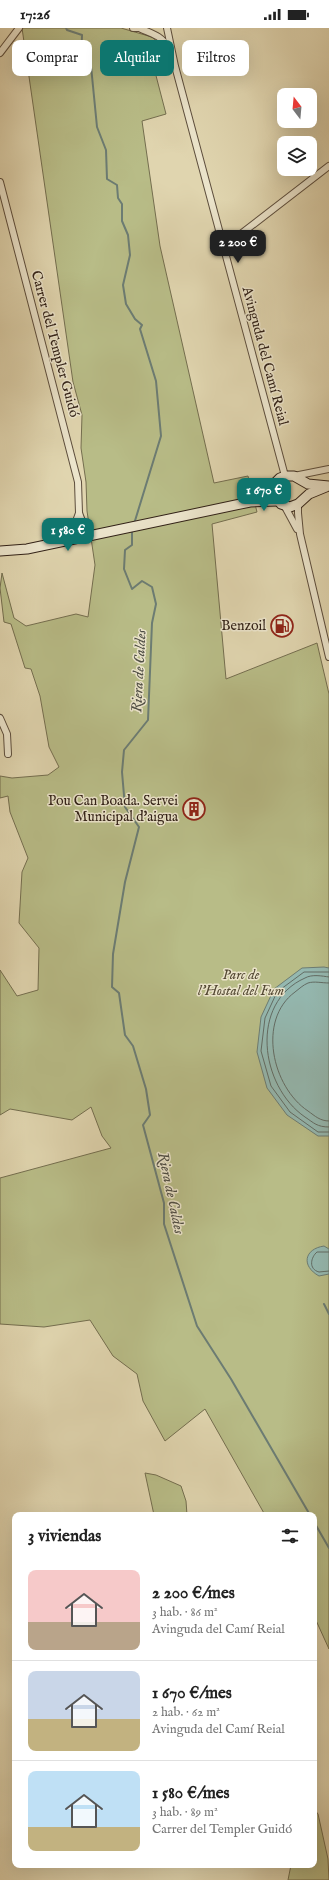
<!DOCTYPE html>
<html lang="es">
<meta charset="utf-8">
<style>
body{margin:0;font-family:"IM FELL English",serif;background:#f2f2f2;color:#222;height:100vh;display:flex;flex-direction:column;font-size:15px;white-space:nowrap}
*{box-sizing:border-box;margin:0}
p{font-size:13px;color:#767676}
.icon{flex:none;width:22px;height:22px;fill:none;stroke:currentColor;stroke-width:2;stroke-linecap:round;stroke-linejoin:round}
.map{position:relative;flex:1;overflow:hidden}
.details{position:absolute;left:12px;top:1484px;width:305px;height:356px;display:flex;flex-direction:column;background:#fff;border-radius:8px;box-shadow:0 4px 16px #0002}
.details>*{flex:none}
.hud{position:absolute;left:12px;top:12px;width:305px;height:36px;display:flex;gap:8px}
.needle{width:26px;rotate:344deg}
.controls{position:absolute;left:277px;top:60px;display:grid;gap:8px}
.controls a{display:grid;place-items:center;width:40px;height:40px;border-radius:8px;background:#fff;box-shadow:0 4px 16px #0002;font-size:20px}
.price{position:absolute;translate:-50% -34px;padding:0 9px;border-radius:8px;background:#0f766e;color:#fff;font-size:13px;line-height:26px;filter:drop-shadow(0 1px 2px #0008)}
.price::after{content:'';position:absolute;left:50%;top:24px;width:12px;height:9px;margin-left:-6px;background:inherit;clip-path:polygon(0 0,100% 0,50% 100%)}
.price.active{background:#222;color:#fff}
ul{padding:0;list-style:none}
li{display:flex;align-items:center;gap:12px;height:100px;padding:0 16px}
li+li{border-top:1px solid #e0e0e0}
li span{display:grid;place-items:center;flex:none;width:112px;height:80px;border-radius:8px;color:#555}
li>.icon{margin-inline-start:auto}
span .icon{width:48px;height:48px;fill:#fffc;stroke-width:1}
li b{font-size:17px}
h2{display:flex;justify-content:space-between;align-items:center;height:48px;padding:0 16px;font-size:17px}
.chip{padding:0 14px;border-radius:8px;background:#fff;box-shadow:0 4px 16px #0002;font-size:14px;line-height:36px}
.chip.active{background:#0f766e;color:#fff}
.status{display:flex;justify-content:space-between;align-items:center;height:28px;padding:0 20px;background:#fff;direction:ltr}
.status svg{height:11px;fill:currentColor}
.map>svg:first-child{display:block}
.green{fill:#b8bc87;stroke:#746e4f}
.water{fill:#94b8b0;stroke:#6c7c73}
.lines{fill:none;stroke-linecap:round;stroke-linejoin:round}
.shore{stroke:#626c64;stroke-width:1}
.stream{stroke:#6c7c73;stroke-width:2}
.minor-casing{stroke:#5d4e3d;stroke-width:8}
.secondary-casing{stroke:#312117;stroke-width:11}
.minor{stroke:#ebe4cb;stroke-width:6}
.secondary{stroke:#ebe4cb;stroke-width:9}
.labels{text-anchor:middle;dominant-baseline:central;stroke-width:3;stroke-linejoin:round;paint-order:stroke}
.street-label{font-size:14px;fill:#312117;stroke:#ebe4cb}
.poi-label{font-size:14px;fill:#312117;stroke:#ebe4cb;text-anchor:end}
.park-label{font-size:14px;font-style:italic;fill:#534833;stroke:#ebe4cb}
.water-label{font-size:15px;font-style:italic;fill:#4f4e45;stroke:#ebe4cb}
</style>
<div class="status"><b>17:26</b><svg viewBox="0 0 49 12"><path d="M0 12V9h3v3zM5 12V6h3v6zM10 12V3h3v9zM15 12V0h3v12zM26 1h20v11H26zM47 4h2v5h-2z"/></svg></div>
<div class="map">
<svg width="329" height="1852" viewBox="0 0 329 1852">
<rect width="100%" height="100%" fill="#e0d5af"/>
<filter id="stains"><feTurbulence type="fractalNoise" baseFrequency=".005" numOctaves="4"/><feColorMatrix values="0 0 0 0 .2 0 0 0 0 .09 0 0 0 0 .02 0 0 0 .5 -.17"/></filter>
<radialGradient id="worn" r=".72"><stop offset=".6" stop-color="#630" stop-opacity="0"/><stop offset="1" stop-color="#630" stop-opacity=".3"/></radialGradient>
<g class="green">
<polygon points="22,0 121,0 152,9 164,20 154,27 154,40 166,86 142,93 160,218 214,455 248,448 257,484 212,496 226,651 317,615 329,666 329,1621 314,1588 314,1487 265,1487 205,1381 165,1413 143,1373 137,1346 113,1328 90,1292 44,1299 0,1296 0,1150 111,1120 102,1108 91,1079 72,1092 10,1081 0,1087 0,942 17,968 38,962 39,920 19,895 22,844 28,830 10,784 8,768 0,770 0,748 12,750 48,747 59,739 49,719 40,668 31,641 25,640 11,596 4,594 0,560 2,545 14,590 26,598 76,586 88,589 95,537 87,483 86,454 81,420 82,387 73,354"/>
<polygon points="145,1445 156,1447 181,1458 186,1473 187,1487 154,1487"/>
<polygon points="314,1781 318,1786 328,1831 329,1852 288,1852 291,1837 314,1837"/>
</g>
<g class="water">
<polygon points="324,939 329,940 329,1108 318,1108 287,1087 267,1060 257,1024 261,989 274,961 302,940"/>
<path d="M324,1218L329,1221V1246L319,1248C301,1238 304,1221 324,1218Z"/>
</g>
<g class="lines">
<g class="shore">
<polyline points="329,944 304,944 277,964 265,990 261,1023 271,1058 290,1084 318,1104 329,1104"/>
<path d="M329,949C322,948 312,946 305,950C249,975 260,1058 305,1089C314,1095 317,1099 329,1099"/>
<path d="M329,955C322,955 314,953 308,955C303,957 299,961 295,964C257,992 272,1059 308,1083C315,1088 320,1093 329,1093"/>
<path d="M329,1224H317C311,1229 308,1241 319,1244C322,1244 326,1243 329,1243"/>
</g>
<g class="stream">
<polyline points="66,0 67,2 82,7 81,34 91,38 97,99 106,122 107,151 117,157 118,170 122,176 122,193 128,207 130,227 123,257 126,276 135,291 142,297 140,301 156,353 161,408 134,496"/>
<polyline points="132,502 132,517 125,522 124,541 132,561 142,553 152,559 156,576 152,595 148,692 124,722 122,744 125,779 139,799 125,854 113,926 112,959 119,965 125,1007 133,1018 146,1061 150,1087 143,1097 164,1175 164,1196 197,1298 231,1351 310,1487"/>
<polyline points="324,1276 329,1286"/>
<polyline points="314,1494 329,1520"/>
</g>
<g class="minor-casing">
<g id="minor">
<polyline points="133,0 144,0"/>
<polyline points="167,0 175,38 285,448"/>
<path d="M141,1C154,6 163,9 169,21"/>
<polyline points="0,25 19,0"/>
<polyline points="0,154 78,454 79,485 88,509"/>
<polyline points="224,219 329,138"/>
<polyline points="294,448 329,441"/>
<polyline points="298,476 298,485 300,506 329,629"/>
<polyline points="284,477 297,501"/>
<path d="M76,511C71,503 76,494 79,485"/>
<polyline points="56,514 74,498"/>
<polyline points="0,690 7,706 8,726"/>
</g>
</g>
<g class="secondary-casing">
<g id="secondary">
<polyline points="275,468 281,476 290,479 298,476 309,466 326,459"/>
<polyline points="253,473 263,467 280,450 285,448 294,448 308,456 329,458"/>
<polyline points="0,523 27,521 250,474 277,473"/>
</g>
</g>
<use href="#minor" class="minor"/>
<use href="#secondary" class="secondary"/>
</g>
<defs>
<g id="fuel-ring" transform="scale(1.15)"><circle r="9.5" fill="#ebe4cb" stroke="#8f2418" stroke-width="1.5"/><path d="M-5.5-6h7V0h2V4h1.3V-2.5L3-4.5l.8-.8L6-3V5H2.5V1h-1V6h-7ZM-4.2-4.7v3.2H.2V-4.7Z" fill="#8f2418"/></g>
<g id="building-ring" transform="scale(1.15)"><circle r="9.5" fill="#ebe4cb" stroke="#8f2418" stroke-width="1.5"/><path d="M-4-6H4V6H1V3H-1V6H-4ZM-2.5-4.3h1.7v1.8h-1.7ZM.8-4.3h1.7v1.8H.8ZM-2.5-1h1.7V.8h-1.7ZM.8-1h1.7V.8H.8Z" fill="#8f2418"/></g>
</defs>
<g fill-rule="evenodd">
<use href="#fuel-ring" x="282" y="598"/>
<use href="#building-ring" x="194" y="781"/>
</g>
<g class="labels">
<g class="street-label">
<text transform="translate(55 316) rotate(75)">Carrer del Templer Guidó</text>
<text transform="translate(265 328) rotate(75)">Avinguda del Camí Reial</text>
</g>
<g class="poi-label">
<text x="266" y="598">Benzoil</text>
<text x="178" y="773">Pou Can Boada. Servei<tspan x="178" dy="16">Municipal d'aigua</tspan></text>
</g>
<g class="park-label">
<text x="241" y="947">Parc de<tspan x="241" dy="16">l'Hostal del Fum</tspan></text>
</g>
<g class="water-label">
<text transform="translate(139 643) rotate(-87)">Riera de Caldes</text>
<text transform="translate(171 1165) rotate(78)">Riera de Caldes</text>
</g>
</g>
<rect width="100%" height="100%" filter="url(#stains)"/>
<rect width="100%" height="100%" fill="url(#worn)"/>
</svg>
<div class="controls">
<a><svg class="needle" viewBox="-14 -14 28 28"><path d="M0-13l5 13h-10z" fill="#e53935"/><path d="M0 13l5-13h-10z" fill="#767676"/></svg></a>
<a><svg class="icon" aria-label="layers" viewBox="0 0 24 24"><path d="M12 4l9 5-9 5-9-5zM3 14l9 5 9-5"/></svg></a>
</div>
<b class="price active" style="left:238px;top:236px">2 200 €</b>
<b class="price" style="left:264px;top:484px">1 670 €</b>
<b class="price" style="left:68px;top:524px">1 580 €</b>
<div class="hud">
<a class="chip">Comprar</a>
<a class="chip active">Alquilar</a>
<a class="chip">Filtros</a>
</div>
<section class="details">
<h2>3 viviendas<svg class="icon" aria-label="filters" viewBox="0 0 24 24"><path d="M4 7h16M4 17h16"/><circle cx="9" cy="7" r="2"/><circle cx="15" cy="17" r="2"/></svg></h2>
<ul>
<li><span style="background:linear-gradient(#f6c9c9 65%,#b9a48a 0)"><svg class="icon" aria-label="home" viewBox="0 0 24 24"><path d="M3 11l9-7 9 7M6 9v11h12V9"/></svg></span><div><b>2 200 €/mes</b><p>3 hab. · 86 m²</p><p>Avinguda del Camí Reial</p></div></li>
<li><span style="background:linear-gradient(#c9d6e8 60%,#c2b280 0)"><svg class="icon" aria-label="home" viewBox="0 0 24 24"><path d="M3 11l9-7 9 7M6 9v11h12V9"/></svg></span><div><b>1 670 €/mes</b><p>2 hab. · 62 m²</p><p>Avinguda del Camí Reial</p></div></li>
<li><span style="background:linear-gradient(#bfe0f5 70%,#c2b280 0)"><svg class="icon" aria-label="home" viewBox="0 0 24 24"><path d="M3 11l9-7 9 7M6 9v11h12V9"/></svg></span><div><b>1 580 €/mes</b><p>3 hab. · 89 m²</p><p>Carrer del Templer Guidó</p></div></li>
</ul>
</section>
</div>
